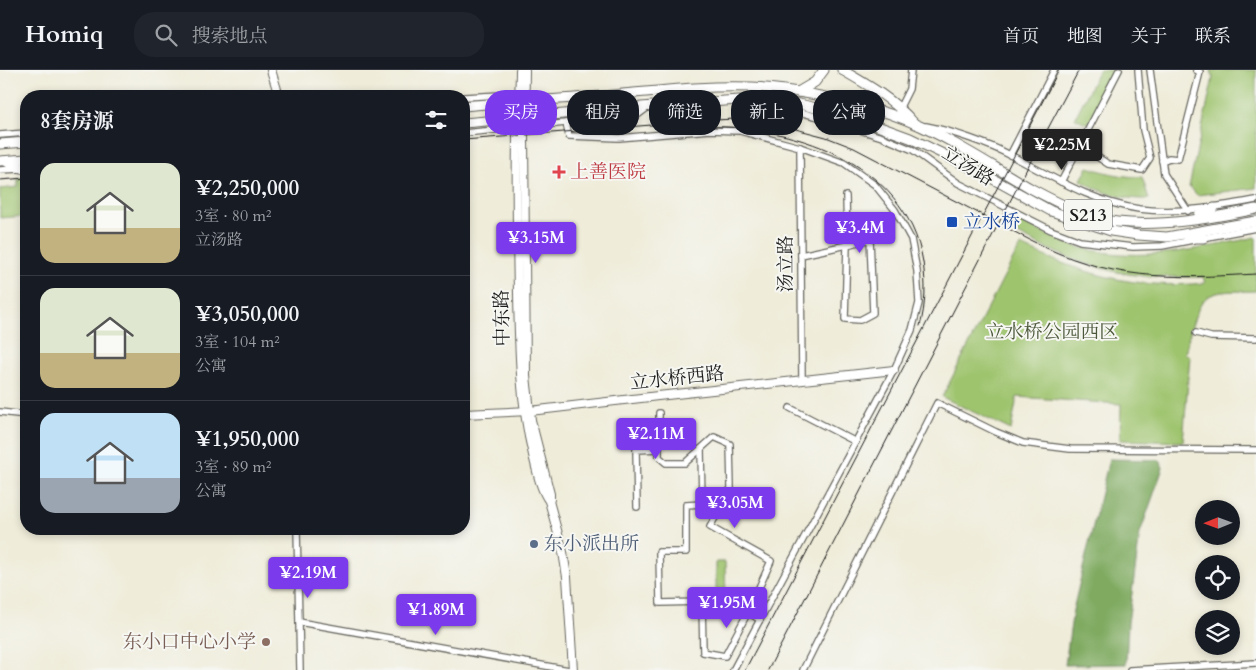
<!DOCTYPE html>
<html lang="zh">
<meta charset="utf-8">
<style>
body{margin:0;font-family:Cardo,"Noto Serif SC",serif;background:#20242c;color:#f1f3f6;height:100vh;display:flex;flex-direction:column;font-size:19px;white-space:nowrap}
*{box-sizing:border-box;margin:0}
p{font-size:16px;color:#9ea1a6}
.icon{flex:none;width:28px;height:28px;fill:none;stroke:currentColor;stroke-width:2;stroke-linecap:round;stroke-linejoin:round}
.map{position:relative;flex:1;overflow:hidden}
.drawer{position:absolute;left:20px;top:20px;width:450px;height:445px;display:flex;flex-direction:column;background:#171b24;border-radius:20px;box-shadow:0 2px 8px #0003}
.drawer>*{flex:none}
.banner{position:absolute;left:485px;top:20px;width:475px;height:45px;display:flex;gap:10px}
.needle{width:32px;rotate:269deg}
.fabs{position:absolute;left:1195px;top:430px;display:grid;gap:10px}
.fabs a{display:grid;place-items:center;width:45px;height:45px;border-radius:50%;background:#171b24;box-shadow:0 2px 8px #0003;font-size:25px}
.price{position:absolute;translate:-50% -42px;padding:0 11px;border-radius:5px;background:#7c3aed;color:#fff;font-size:16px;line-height:32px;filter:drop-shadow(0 1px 2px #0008)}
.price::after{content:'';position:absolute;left:50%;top:30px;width:15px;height:11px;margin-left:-8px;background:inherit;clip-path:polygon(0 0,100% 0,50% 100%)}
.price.selected{background:#222;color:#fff}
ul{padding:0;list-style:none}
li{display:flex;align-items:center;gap:15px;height:125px;padding:0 20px}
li+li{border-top:1px solid #363941}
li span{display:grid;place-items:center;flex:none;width:140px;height:100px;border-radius:15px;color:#555}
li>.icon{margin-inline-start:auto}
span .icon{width:60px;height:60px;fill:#fffc;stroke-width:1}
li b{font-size:21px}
h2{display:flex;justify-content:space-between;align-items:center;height:60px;padding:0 20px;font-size:21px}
.tag{padding:0 18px;border-radius:20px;background:#171b24;box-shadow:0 2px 8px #0003;font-size:18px;line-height:45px}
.tag.selected{background:#7c3aed;color:#fff}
header{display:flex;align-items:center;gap:30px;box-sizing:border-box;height:70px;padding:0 25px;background:#171b24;border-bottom:1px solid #363941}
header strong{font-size:24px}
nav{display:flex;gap:28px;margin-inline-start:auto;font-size:18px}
.search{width:350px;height:45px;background:#20242c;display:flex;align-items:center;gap:12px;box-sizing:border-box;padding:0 18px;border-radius:20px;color:#9ea1a6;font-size:19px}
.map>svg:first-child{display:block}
.green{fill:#9fc46e;stroke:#5e7045}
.forest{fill:#7faa61;stroke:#4e633e}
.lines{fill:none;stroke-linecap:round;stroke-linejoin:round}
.street-casing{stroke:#66655e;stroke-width:8}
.secondary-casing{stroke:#66655e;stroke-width:10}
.primary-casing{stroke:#66655e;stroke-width:11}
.street{stroke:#fff;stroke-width:5.5}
.secondary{stroke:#fff;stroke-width:8}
.primary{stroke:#fff;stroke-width:9}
.rail{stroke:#1c1c1c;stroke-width:1}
.health-dot{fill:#e0444e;stroke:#f6f6f2;stroke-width:2}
.transit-dot{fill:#1a4fb4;stroke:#f6f6f2;stroke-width:2}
.service-dot{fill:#5c6f8a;stroke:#f6f6f2;stroke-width:2}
.education-dot{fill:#8d6e63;stroke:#f6f6f2;stroke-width:2}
.labels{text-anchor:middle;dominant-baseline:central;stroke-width:4;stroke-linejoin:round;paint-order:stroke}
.shield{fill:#f6f6f2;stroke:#5d5d5c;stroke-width:1}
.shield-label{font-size:18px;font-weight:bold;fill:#1c1c1c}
.street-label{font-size:19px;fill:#1c1c1c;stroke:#f6f6f2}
.health-label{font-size:19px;fill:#be3a42;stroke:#f6f6f2;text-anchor:start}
.transit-label{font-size:19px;fill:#164399;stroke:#f6f6f2;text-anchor:start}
.park-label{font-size:19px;fill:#4a5739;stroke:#f6f6f2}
.service-label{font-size:19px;fill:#4e5e75;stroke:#f6f6f2;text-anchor:start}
.education-label{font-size:19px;fill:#785e54;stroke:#f6f6f2;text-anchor:end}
</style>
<header>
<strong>Homiq</strong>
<div class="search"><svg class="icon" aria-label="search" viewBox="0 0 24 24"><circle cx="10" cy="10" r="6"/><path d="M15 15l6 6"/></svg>搜索地点</div>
<nav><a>首页</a><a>地图</a><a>关于</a><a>联系</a></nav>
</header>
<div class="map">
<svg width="1256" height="600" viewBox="0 0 1256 600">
<rect width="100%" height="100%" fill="#f6f6f2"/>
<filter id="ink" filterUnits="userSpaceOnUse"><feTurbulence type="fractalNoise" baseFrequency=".02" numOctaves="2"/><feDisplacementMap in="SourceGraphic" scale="10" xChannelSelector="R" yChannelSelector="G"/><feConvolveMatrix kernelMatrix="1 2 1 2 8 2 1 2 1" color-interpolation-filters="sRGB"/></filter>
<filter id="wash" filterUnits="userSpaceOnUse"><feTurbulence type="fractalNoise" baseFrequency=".0096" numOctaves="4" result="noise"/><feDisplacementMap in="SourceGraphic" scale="20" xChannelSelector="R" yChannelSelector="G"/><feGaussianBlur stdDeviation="1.12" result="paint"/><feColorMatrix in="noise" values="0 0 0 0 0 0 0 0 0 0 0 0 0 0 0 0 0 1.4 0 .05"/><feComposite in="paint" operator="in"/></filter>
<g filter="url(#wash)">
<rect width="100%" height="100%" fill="#efecd9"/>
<g class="green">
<polygon points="1099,0 1118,0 1088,54 1075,48"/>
<polygon points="1211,0 1256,0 1256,118 1197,125 1189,117 1213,8"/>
<path d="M1088,97C1106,103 1123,107 1142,107L1149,129C1125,130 1100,123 1081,110Z"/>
<polygon points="26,108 26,146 0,148 0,119 18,117 18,109"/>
<path d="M1016,149C1037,159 1059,172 1082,178C1140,193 1199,179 1256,167V221C1241,222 1222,219 1209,226C1196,232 1188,270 1185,284L1190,286L1183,372L1120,370L1121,334L1017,327L1011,360L942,327L1014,187L1021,176C1084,204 1135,220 1205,213L1203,207C1184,207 1164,207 1145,206C1098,202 1055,184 1014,162Z"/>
<polygon points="716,492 725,492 726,529 716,529"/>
</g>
<polygon class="forest" points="1109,389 1160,390 1163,398 1140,463 1128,553 1126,594 1065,595 1073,540"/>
</g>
<g filter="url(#ink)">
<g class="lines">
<g class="street-casing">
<g id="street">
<polyline points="1150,0 1164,104 1188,141"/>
<polyline points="464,27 501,25 517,31"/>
<polyline points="767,34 815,46 882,67 913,80 958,113 1051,160 1080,171 1133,177 1162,176 1193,170"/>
<polyline points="900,37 909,19 911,0"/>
<polyline points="566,53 569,66 619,68 710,60 740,61 800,77 844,93 875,115 895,140 911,169 917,201 919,233 912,260 894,300 733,600"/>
<path d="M926,56C952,61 989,74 1012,86C1053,107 1092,132 1139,139C1179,144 1217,137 1256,130"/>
<polyline points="464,63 566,53 631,50 647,38"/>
<polyline points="0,65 26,63"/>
<polyline points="800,77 802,310"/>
<polyline points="1087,80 1108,94 1142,100 1150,88 1143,60 1138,0"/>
<polyline points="1010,85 1054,0"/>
<polyline points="1162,91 1169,88 1178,89 1200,2 1196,0"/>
<polyline points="0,100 20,99"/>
<polyline points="1061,112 1119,0"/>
<polyline points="1202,168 1256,158"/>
<polygon points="870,169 873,243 860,250 845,249 847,175"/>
<polyline points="801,185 847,175 846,126"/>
<polyline points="1196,263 1211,267 1256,268"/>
<polyline points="790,338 856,372"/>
<polyline points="0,342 26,345"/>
<polyline points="659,379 659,387 666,393 685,393 714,367 730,374 731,418 710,457 771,491 748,542 760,550"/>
<polyline points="701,379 702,434 686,435 686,482 659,482 660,533 702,532 703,582 725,586 748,542"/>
<polyline points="637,437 636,380 659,379 659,343"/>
<polyline points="297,459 300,600"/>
<polyline points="299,552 569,600"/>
<polyline points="803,600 937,333 996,362 1023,373 1070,379 1256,380"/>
<polyline points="1130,600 1256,593"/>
</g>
</g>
<g class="secondary-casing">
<g id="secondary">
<polyline points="271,0 279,26"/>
<path d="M520,0C520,23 517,45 517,68C516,120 517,172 518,223C519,278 520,332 533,385C537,401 540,418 549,431L563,482L567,507L573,600"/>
<polyline points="525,0 524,64 526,306 531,350 550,424 550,429"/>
<polyline points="464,344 530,341 658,326 894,300"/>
</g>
</g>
<g class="primary-casing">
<g id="primary">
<path d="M842,0C868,15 893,29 913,52"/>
<polyline points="798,22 815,12 824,0"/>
<path d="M464,36C509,32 554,30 600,26C650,22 702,15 752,17C793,19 835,28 874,39C932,55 981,90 1032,119C1058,133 1087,148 1117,152C1162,157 1212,148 1256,139"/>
<polyline points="464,53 653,36 753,29 799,34 850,46 910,68 982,103 1051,141 1111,161 1138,165 1167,167 1256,151"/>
<polyline points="0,74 26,72"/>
<polyline points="0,91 26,89"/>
<polyline points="7,92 24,99"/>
<polyline points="1199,145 1214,138"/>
<polyline points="1188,168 1203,168"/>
</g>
</g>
<use href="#street" class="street"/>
<use href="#secondary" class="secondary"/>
<use href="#primary" class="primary"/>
<g class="rail">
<path d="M699,57C789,53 906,91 923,192C926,213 926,235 920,256"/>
<path d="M464,70L714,50L736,49L769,52L826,67L854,78L1030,170C1109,211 1170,209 1256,204"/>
<polyline points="0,110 26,108"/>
<polyline points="745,600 1059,0"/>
<polyline points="768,600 1035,83 1079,0"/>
</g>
</g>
</g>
<path class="health-dot" d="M556.5 94.5h5v5h5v5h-5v5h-5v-5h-5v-5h5z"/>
<rect class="transit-dot" x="946" y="146" width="12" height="12" rx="2.5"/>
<circle class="service-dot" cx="534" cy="474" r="5"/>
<circle class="education-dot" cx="266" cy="572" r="5"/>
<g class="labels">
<rect class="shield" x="1064" y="129.5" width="48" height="31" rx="4"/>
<g class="shield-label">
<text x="1088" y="145">S213</text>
</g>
<g class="street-label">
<text transform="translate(968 96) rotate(32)">立汤路</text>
<text transform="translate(786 194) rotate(-90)">汤立路</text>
<text transform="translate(502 248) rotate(-91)">中东路</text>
<text transform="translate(677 308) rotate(-6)">立水桥西路</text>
</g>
<g class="health-label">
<text x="570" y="102">上善医院</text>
</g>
<g class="transit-label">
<text x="963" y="152">立水桥</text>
</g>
<g class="park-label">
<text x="1052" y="262">立水桥公园西区</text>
</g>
<g class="service-label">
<text x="544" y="474">东小派出所</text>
</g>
<g class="education-label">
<text x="256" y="572">东小口中心小学</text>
</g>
</g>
</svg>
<div class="fabs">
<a><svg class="needle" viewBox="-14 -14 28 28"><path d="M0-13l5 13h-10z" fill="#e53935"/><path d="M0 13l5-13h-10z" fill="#9ea1a6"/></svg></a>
<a><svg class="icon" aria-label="locate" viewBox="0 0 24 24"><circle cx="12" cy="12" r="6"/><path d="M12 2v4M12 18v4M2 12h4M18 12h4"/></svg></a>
<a><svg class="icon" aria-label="layers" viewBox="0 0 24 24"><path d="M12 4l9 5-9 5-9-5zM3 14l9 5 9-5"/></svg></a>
</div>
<b class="price selected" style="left:1062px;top:101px">¥2.25M</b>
<b class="price" style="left:860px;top:184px">¥3.4M</b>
<b class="price" style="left:536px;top:194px">¥3.15M</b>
<b class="price" style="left:656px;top:390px">¥2.11M</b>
<b class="price" style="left:735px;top:459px">¥3.05M</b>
<b class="price" style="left:308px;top:529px">¥2.19M</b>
<b class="price" style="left:727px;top:559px">¥1.95M</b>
<b class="price" style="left:436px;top:566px">¥1.89M</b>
<div class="banner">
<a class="tag selected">买房</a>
<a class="tag">租房</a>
<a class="tag">筛选</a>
<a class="tag">新上</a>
<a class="tag">公寓</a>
</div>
<section class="drawer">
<h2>8套房源<svg class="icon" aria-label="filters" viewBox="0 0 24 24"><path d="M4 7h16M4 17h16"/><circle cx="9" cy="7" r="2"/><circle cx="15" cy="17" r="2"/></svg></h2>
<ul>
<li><span style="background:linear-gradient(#dfe7d0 65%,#c2b280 0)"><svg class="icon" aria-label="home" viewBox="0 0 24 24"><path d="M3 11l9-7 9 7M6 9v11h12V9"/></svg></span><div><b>¥2,250,000</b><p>3室 · 80 m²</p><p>立汤路</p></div></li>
<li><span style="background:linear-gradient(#dfe7d0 65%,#c2b280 0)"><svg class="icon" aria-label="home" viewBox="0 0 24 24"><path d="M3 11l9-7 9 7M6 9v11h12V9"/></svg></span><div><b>¥3,050,000</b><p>3室 · 104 m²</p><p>公寓</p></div></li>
<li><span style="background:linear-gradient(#bfe0f5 65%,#9aa5b1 0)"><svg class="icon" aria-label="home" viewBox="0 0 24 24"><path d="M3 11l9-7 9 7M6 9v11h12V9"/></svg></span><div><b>¥1,950,000</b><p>3室 · 89 m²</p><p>公寓</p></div></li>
</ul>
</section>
</div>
